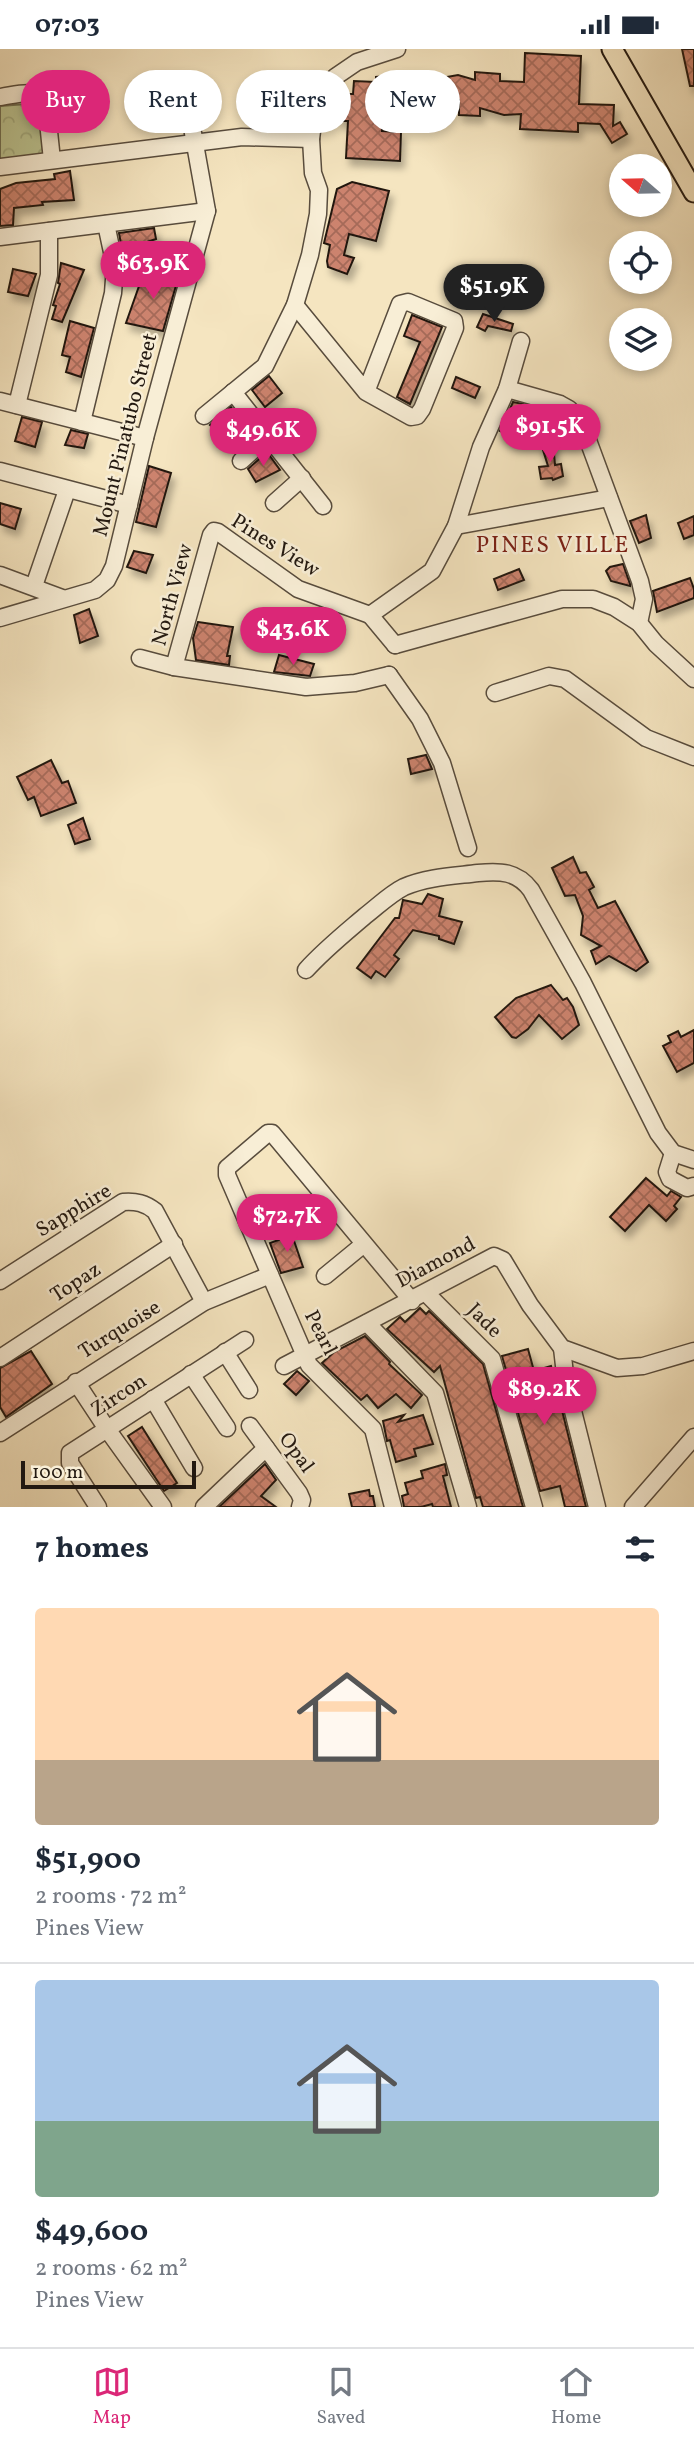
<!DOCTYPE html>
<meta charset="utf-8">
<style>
body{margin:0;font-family:Vollkorn,serif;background:#f2f2f3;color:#1f2937;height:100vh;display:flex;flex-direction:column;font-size:26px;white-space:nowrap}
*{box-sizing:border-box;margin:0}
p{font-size:23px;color:#747a83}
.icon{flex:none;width:38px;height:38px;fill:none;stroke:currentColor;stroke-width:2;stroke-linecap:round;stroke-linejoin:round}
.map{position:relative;height:1458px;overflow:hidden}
.sheet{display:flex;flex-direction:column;background:#fff;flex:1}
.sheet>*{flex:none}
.banner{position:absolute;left:21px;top:21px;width:653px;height:63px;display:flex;gap:14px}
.needle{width:46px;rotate:290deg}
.fabs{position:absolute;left:609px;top:105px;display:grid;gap:14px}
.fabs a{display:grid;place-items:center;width:63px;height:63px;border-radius:50%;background:#fff;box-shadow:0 4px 10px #0003;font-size:35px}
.scale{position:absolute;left:21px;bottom:18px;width:175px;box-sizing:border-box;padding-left:7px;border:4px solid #231911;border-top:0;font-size:19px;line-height:24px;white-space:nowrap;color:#231911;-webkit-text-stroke:5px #f8eed6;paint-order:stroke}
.price{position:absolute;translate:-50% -60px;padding:0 16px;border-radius:24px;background:#db2777;color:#fff;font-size:23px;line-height:46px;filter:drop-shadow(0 2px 4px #0008)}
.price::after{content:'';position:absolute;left:50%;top:42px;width:21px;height:16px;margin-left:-10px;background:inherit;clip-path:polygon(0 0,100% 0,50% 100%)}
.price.on{background:#222;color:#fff}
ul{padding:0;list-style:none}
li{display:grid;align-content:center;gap:14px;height:371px;padding:0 35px}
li+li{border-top:2px solid #e0e1e3}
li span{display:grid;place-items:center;height:217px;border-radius:7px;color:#555}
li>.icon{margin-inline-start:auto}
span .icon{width:126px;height:126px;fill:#fffc;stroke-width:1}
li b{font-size:30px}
h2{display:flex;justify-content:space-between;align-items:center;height:84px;padding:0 35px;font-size:30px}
.chip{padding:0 24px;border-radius:32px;background:#fff;box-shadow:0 4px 10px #0003;font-size:24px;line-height:63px}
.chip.on{background:#db2777;color:#fff}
.status{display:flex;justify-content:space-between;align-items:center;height:49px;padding:0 35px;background:#fff;direction:ltr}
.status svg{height:19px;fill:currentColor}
.tab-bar{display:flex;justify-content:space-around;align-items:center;height:98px;border-top:2px solid #e0e1e3;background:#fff;font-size:19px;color:#747a83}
.tab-bar a{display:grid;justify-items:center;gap:4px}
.tab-bar .on{color:#db2777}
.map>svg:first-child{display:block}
.park{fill:url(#park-crowns);stroke:#706f52;stroke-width:2}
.building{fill:url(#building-cross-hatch);stroke:#231911;stroke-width:2;filter:url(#shadow)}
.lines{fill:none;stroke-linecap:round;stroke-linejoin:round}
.minor-casing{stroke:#584c3d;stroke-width:19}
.major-casing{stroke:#231911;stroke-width:23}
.minor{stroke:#f8eed6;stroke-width:16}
.major{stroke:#f5e5c0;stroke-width:19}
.labels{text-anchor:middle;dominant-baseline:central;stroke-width:5;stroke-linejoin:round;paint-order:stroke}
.street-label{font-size:21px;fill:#231911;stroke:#f8eed6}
.neighbourhood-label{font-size:23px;letter-spacing:2px;fill:#7a1f14;stroke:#f8eed6}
</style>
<div class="status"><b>07:03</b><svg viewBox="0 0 49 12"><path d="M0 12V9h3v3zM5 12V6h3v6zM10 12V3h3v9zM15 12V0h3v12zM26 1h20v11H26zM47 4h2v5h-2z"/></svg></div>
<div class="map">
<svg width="694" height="1458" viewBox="0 0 694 1458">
<defs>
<pattern id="park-crowns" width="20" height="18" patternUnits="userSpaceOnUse" patternTransform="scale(1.75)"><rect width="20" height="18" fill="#bcc592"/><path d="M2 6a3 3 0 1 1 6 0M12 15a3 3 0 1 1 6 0" fill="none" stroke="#a1a97d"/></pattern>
<pattern id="building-cross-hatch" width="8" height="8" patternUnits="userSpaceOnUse" patternTransform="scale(1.75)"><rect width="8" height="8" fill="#cc836e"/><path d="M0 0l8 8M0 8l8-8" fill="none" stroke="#a56a59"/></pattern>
<filter id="shadow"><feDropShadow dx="4" dy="7" stdDeviation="3.5" flood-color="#0004"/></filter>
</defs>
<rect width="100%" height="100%" fill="#f5e5c0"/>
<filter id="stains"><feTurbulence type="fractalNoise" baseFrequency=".00286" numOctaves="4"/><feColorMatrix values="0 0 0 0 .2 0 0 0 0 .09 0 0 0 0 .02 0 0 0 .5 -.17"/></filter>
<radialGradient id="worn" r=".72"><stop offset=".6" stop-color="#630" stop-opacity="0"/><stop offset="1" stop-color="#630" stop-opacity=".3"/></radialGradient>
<polygon class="park" points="40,54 49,109 0,116 0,57"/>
<g class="building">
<polygon points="682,0 694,0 694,37 690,37"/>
<polygon points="525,4 581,7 579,55 614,56 613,77 620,73 627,85 612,94 600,75 578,74 578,83 520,80 521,65 504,66 480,59 480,67 459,66 459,51 430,49 431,52 383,48 382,82 401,83 400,112 346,109 348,72 340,72 341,45 353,45 354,32 376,33 376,28 430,23 430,31 458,26 475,31 475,23 500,25 500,32 524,33"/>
<polygon points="70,122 74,151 42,153 43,156 14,159 13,176 0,177 0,140 16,134 55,130 54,125"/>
<polygon points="352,133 389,142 376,192 349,185 344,206 354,209 347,225 328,218 327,212 330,196 324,194 337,140"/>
<polygon points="154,179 156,190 122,201 119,184"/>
<polygon points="61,214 84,221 62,273 52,270 56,257 53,256 60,235 58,234"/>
<polygon points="13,220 36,225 28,247 8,243"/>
<polygon points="162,222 179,226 163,282 126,274 144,223 161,228"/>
<polygon points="483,265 513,275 511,282 488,277 485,282 477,278"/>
<polygon points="412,266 442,278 410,355 397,348 420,293 404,287"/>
<polygon points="70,272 94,279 81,328 66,323 70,308 62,306"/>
<polygon points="269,327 282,344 265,358 252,341"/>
<polygon points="456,328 480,338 475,349 452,339"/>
<polygon points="513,353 523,355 514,388 500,382"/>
<polygon points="231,358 245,376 227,392 210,376"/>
<polygon points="22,368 42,373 35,398 15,392"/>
<polygon points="71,381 88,385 84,399 65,396"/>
<polygon points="553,393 555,416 561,415 563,427 553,431 552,429 541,430 539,418 548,417 543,401 543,395"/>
<polygon points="267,403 280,421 256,433 248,420"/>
<polygon points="149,417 171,424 156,478 136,473"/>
<polygon points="0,454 21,460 15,480 0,475"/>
<polygon points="646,466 651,489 639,494 630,472"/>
<polygon points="694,467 694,486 684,490 678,474"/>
<polygon points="134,502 153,506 146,524 127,518"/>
<polygon points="623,515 630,535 630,537 611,532 606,522 610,518"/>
<polygon points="519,520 524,531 498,541 494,530"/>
<polygon points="690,529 694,540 694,549 657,563 653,542"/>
<polygon points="89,560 98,587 80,594 74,566"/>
<polygon points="198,573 233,578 227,607 230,607 229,616 196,611 193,589"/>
<polygon points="279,606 314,615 310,627 274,623"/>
<polygon points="426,706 432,720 411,725 408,710"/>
<polygon points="51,711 62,734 68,732 76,754 41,767 34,748 28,751 17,728"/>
<polygon points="83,769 90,790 75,795 68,776"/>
<polygon points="573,808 580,824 586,823 594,838 589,841 598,859 615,852 648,913 636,922 609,907 596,915 591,902 601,897 581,886 583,867 575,846 565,847 552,819"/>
<polygon points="428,845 443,850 439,867 462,873 454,895 439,890 439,887 413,881 394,906 399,910 385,928 376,922 371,929 357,919 395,869 399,869 403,851 422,855"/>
<polygon points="551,936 563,951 567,949 573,958 579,976 562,990 539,966 528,980 516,989 512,988 495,968 516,949"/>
<polygon points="694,981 694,1014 677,1023 663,997 671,993 668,987 678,982 681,988"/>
<polygon points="646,1129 667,1147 671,1142 681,1148 674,1157 677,1160 666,1172 649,1156 625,1182 610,1168"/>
<polygon points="292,1186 303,1218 281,1224 270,1194"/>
<polygon points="420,1259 426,1265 429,1262 483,1315 523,1458 483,1458 480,1448 476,1449 440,1317 434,1323 387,1280 400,1268 405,1273"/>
<polygon points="365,1287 390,1313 389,1315 422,1346 411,1359 396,1345 378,1359 367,1346 361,1351 322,1314 334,1303"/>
<polygon points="528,1300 534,1322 551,1317 586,1458 565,1458 560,1437 540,1442 502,1307"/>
<polygon points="31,1302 52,1335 6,1368 0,1358 0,1319"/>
<polygon points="297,1322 309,1332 296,1346 284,1335"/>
<polygon points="404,1366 398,1373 423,1366 433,1395 414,1400 416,1407 396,1413 390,1391 387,1392 383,1372"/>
<polygon points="142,1378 177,1434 164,1442 128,1387"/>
<polygon points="265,1415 276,1431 261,1447 276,1458 219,1458"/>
<polygon points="445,1415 447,1426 443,1427 451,1458 433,1458 432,1455 421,1458 404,1458 402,1447 408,1445 405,1434 423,1429 421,1422"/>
<polygon points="369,1441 370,1447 373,1447 375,1458 352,1458 349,1445"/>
</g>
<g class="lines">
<g class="minor-casing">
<g id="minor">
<path d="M0,48C16,46 37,38 46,54L52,111"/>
<polyline points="0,118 242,88 311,90"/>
<polyline points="0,188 207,162"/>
<polyline points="295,256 366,343 411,368 417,367 422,360 455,279 454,272 408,253 400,255 366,343"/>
<polyline points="507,340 560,355 569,360 582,375 640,532 644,550 639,574"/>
<polyline points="233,343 323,457"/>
<polyline points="0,352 145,389"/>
<polyline points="17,356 49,226 49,182"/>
<polyline points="204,367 265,317 295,256 310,206 318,165 319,141 313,124 311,90 315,58 335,28 357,13 397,0"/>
<polyline points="82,373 113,244 115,217 106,175"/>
<polyline points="241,412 283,374"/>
<polyline points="0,422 129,456"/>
<polyline points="274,454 302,429"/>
<polyline points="456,477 609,449"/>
<polyline points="0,526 62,549"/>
<polyline points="34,537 67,441"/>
<polyline points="370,566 395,596"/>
<polyline points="0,569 95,541 107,531 114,517 145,389 207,162 186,45 180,37 161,38"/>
<polyline points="395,596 562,550 593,550 614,558 639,574 656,595 694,630"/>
<polyline points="140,609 174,618 306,638 355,634 389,626"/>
<polyline points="174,618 211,486 214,482 218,483 298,540 370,566 432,522 456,477 481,398 507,340 521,292"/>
<polyline points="389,626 420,670 442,714 468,799"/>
<polyline points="495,644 549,627 565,630 646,689 694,708"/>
<path d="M306,921C324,901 344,885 365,867C378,857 390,845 404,838C427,828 454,827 478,824C500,822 517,822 531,841L583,934L658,1084L673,1104L694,1111"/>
<polyline points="673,1104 667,1123 670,1130 687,1139 694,1137"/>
<polyline points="325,1227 364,1195"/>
<path d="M0,1232L123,1153C136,1152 145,1154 155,1162L204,1253"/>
<polyline points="426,1244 492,1310 534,1458"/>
<polyline points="367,1274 435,1344 468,1458"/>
<polyline points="562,1299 566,1334 597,1458"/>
<polyline points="225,1303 249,1341"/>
<polyline points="0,1309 174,1195"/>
<polyline points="284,1317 494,1207 503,1211 530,1256 562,1299 617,1319 643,1317 694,1302"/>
<polyline points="191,1325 227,1379"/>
<polyline points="76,1333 107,1380 163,1458"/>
<polyline points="153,1350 194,1419"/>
<polyline points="250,1377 299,1444 302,1451 300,1458"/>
<polyline points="0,1384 204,1253 270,1226"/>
<polyline points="98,1458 70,1414 70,1404 245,1291"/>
<polyline points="204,1458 266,1399"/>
<polyline points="393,1458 373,1380 309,1316 227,1126 227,1119 268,1084 272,1084 412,1252"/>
<polyline points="633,1458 694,1388"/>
</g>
</g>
<g class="major-casing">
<polyline id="major" points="612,0 694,143"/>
</g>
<use href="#minor" class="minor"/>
<use href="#major" class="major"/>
</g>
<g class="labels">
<g class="street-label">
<text transform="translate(126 386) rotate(-76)">Mount Pinatubo Street</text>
<text transform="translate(275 497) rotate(32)">Pines View</text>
<text transform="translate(173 546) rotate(-75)">North View</text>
<text transform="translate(74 1162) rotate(-31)">Sapphire</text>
<text transform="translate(436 1214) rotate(-28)">Diamond</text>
<text transform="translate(76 1234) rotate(-33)">Topaz</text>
<text transform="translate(484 1272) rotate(45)">Jade</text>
<text transform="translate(120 1281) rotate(-32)">Turquoise</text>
<text transform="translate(320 1284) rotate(63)">Pearl</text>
<text transform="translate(119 1347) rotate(-33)">Zircon</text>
<text transform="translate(296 1404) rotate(54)">Opal</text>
</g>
<g class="neighbourhood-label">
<text x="553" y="497">PINES VILLE</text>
</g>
</g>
<rect width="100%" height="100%" filter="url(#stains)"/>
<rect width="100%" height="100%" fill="url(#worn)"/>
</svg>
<div class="fabs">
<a><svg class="needle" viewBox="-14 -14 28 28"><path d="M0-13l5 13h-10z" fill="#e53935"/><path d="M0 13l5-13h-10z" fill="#747a83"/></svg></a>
<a><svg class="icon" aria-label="locate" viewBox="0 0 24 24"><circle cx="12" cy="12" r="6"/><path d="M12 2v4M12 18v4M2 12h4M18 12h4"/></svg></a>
<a><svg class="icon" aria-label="layers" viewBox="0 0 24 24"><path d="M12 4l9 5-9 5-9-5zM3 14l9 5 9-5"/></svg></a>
</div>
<div class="scale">100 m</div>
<b class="price" style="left:153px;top:252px">$63.9K</b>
<b class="price on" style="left:494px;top:275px">$51.9K</b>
<b class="price" style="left:550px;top:415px">$91.5K</b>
<b class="price" style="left:263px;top:419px">$49.6K</b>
<b class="price" style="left:293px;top:618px">$43.6K</b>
<b class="price" style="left:287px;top:1205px">$72.7K</b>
<b class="price" style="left:544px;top:1378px">$89.2K</b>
<div class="banner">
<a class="chip on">Buy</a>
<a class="chip">Rent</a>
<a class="chip">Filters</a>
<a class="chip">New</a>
</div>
</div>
<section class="sheet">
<h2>7 homes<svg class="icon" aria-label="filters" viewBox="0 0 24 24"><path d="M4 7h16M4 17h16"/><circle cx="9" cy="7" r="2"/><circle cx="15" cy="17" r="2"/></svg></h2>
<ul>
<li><span style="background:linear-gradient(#ffd9b3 70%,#b9a48a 0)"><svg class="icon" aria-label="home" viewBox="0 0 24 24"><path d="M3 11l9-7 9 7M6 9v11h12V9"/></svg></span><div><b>$51,900</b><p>2 rooms · 72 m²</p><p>Pines View</p></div></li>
<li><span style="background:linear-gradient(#a9c7e8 65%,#7fa58c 0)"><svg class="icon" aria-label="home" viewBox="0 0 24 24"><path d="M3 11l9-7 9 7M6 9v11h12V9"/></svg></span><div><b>$49,600</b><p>2 rooms · 62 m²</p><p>Pines View</p></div></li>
</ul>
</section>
<nav class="tab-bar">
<a class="on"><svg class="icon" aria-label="map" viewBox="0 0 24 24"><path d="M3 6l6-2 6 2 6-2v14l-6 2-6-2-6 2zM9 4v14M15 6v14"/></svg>Map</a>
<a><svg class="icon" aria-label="saved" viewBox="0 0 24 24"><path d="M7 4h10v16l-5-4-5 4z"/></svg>Saved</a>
<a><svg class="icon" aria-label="home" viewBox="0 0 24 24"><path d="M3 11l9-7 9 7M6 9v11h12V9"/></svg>Home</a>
</nav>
